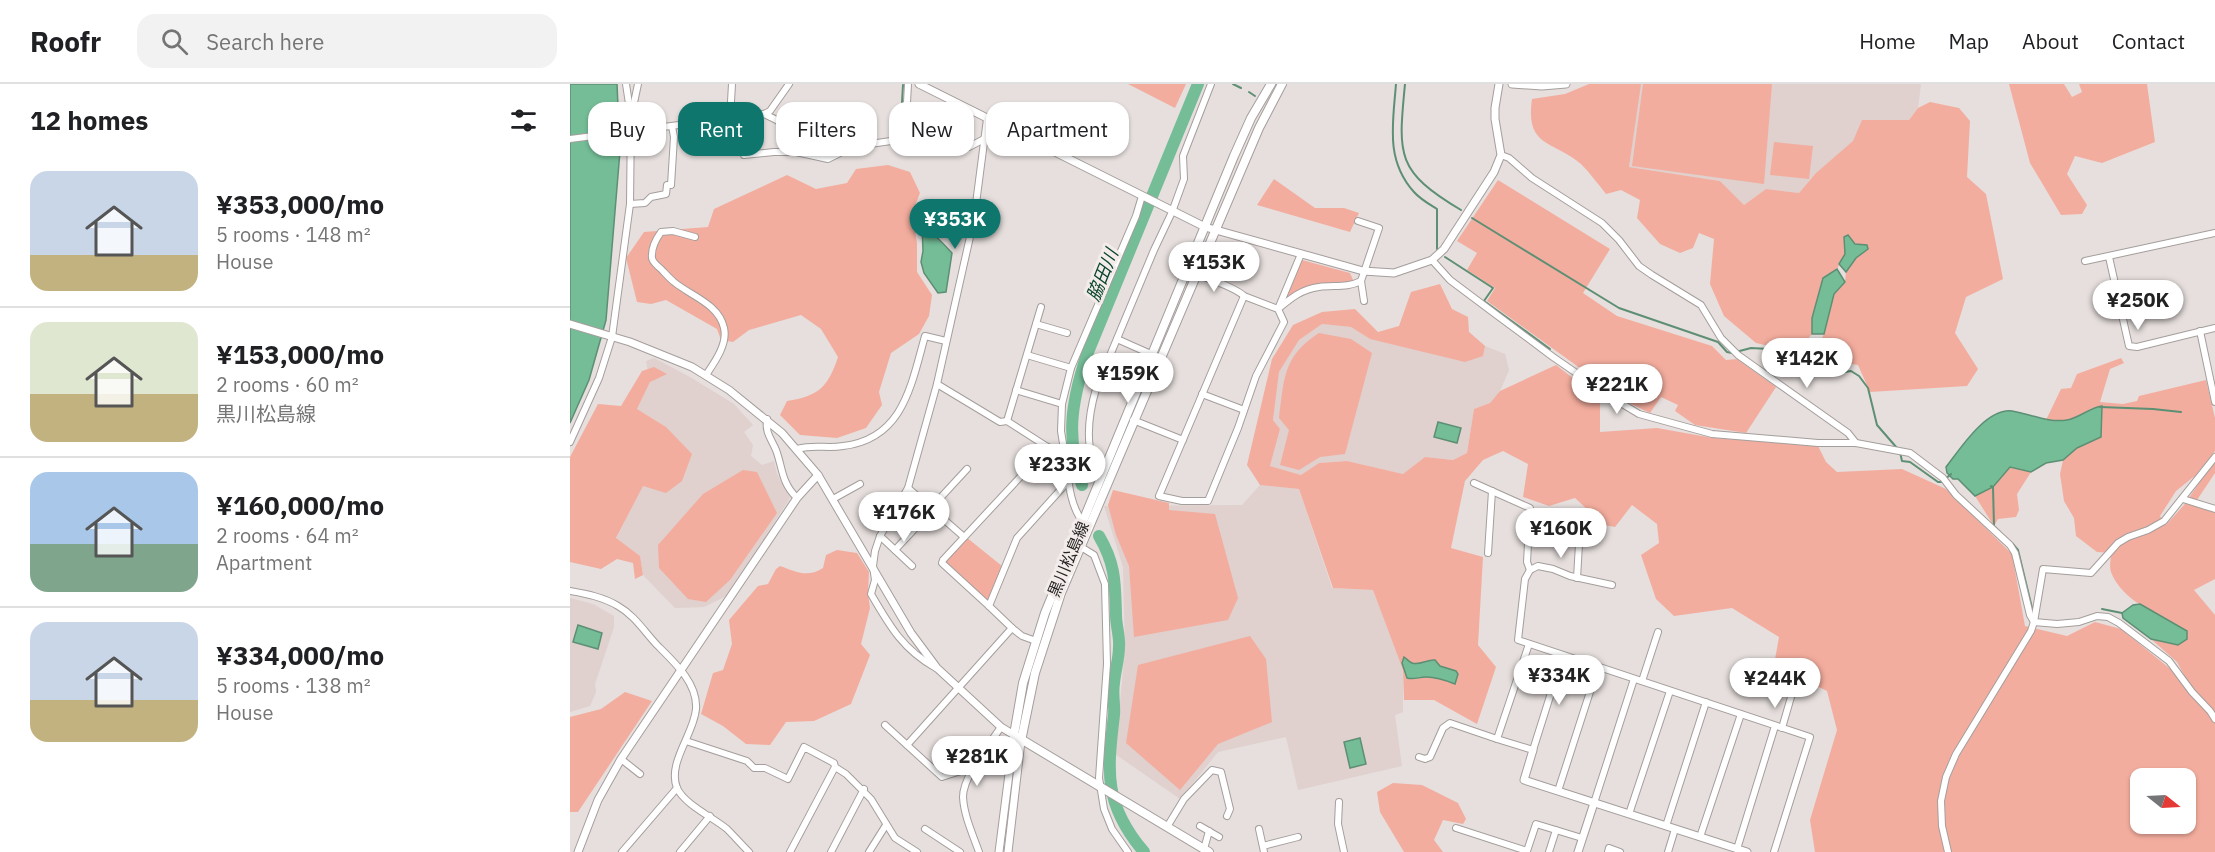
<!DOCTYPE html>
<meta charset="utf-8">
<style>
body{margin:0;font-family:"IBM Plex Sans","Noto Sans JP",sans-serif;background:#f2f2f2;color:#202124;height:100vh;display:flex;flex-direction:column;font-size:22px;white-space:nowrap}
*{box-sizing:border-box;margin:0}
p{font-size:20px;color:#757577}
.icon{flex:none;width:33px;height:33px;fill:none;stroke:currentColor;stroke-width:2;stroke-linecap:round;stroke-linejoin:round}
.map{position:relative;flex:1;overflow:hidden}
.panel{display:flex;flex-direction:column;background:#fff;width:570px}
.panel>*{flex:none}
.guide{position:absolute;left:18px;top:18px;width:570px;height:54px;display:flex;gap:12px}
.needle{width:39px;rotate:108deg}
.tools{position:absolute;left:1560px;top:684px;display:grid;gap:12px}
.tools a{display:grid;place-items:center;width:66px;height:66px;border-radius:12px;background:#fff;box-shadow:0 2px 4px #0004;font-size:30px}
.price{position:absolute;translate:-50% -51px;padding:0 14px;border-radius:21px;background:#fff;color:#222;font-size:20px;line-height:39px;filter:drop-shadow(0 2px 3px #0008)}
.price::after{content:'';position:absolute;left:50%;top:36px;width:18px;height:14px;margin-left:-9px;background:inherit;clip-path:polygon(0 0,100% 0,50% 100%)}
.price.on{background:#0f766e;color:#fff}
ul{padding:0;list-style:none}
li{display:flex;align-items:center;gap:18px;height:150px;padding:0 30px}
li+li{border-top:2px solid #e0e0e0}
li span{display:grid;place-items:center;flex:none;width:168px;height:120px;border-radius:18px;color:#555}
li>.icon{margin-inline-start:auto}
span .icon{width:72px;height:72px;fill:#fffc;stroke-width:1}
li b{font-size:26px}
h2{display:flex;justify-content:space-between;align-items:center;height:72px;padding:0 30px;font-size:26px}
.chip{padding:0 21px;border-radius:18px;background:#fff;box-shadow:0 2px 4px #0004;font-size:21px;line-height:54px}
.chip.on{background:#0f766e;color:#fff}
header{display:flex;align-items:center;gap:36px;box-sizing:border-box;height:84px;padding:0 30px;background:#fff;border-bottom:2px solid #e0e0e0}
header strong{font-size:28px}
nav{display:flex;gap:33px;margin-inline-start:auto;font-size:21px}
.search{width:420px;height:54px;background:#f2f2f2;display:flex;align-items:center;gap:15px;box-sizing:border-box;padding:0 21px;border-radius:18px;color:#757577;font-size:22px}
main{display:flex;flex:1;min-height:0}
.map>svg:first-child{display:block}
.built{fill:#e0d0ce}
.green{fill:#f3ad9e;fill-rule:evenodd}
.water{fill:#74bd97;stroke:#5d8f74;stroke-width:1.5}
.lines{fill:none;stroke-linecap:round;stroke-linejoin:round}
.stream{stroke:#5d8f74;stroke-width:2}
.river{stroke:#74bd97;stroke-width:12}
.minor-casing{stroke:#a49e9c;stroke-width:8}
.tertiary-casing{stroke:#a49e9c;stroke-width:9}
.secondary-casing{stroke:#a49e9c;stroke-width:10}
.minor{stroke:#fff;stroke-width:6}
.tertiary{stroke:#fff;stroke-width:7}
.secondary{stroke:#fff;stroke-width:8}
.labels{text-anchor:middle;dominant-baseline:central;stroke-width:6;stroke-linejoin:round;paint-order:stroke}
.street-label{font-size:16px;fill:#272524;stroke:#f3eceb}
.water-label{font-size:18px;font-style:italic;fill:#0b462e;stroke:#f3eceb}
</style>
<header>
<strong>Roofr</strong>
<div class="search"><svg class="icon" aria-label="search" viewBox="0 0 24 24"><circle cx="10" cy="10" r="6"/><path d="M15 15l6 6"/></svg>Search here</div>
<nav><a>Home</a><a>Map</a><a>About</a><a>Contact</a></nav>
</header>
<main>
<section class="panel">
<h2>12 homes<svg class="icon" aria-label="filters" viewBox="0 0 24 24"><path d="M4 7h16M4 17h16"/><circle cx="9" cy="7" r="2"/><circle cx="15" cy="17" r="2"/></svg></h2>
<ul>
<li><span style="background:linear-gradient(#c9d6e8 70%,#c2b280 0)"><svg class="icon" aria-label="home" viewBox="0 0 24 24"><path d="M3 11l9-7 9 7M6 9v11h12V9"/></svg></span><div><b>¥353,000/mo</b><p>5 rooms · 148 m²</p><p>House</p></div></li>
<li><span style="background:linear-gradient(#dfe7d0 60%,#c2b280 0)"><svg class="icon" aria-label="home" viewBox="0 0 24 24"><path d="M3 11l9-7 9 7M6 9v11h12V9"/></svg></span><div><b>¥153,000/mo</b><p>2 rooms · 60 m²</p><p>黒川松島線</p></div></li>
<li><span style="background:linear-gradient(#a9c7e8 60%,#7fa58c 0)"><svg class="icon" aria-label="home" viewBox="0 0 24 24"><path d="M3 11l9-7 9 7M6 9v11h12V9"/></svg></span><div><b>¥160,000/mo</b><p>2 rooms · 64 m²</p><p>Apartment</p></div></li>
<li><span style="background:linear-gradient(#c9d6e8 65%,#c2b280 0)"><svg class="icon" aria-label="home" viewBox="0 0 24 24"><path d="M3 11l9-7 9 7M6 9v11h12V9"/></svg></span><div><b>¥334,000/mo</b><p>5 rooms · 138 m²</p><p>House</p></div></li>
</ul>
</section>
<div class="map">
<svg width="1645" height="768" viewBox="0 0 1645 768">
<rect width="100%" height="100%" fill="#e6dfdd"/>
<g class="built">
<polygon points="1070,0 1351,0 1348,24 1339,36 1293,36 1284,57 1246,89 1229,109 1196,105 1174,121 1150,97 1059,83"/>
<polygon points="752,240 781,243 800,255 899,248 915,262 935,270 939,286 930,307 920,319 904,325 897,369 883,376 855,373 833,390 777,377 749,379 731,391 700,382 710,345 703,336 709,288 729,256"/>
<polygon points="84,274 120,293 164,320 183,341 174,348 183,361 181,372 192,381 204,377 207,390 220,414 158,511 134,523 105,524 73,491 70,472 46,455 73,401 96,343 67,325 80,298 76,277"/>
<polygon points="690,401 729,405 762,504 803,506 833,586 833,628 825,631 832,682 728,706 716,653 648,668 610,715 545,670 555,566 553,483 534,422 672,421"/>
<polygon points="0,514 23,520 44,532 44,543 25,600 26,608 20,622 0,628"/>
</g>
<g class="green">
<polygon points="558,0 616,0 605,24"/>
<path d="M1019,0H1071L1059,83L1150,97L1174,121L1196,105L1229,109L1246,89L1283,57L1292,36H1339L1348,24L1360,18L1389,24L1400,37L1397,93L1416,110L1433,195L1396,213L1385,249L1408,285L1397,302L1300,308L1288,281L1253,276L1246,267L1254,250L1264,210L1275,198L1276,188L1286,174L1298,165L1297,161L1286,160L1274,153L1275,170L1267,185L1253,194L1242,234V250L1230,264L1217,266L1186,259L1154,232L1140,200L1144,155L1129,149L1123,164L1110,169L1090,160L1067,134L1070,116L1051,106L1036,110C1028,100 1020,89 1011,80C983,56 955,64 962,15L995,10Z"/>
<polygon points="1073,0 1202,0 1194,100 1062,82"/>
<polygon points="1439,0 1494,0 1502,13 1512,8 1509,0 1577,0 1585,58 1532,79 1505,72 1497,90 1517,121 1512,130 1491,131 1460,79"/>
<polygon points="1204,58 1243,62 1239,95 1200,91"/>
<path d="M318,81L340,88L350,109L342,129L347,159V188L362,211L359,232L349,250L321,269L309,308L312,321L296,344L267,354L230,351L210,331L217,317C249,312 258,303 268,273L251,245L231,231L179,246L163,258L151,256L147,245L96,216L81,220L67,218L56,174L74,148L138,143L144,125L217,91L246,105L277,99L286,85Z"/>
<polygon points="704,95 745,124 774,124 789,129 780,148 687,121"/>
<polygon points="928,96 1040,165 1013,209 1047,232 1142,262 1156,276 1167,275 1206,303 1176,349 1125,341 1105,327 1108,321 1091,313 1080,329 1057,318 917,217 925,204 897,186 907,169 887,157"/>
<polygon points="732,176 780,189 783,196 781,200 734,204 716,213"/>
<path d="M870,200L882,225L898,233L899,248L915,262L913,272L895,278L800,255L781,243L752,240L729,256L709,288L703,336L710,345L700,382L731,391L749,379L777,377L833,390L855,373L883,376L897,369L904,325L920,319L930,307L986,281L1030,315V348L1087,344L1143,354L1248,362L1256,378L1267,388L1332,385L1376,405L1442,470L1455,542L1497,552L1525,538L1551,545L1619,600L1607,578L1581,555L1608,561L1617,547C1592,532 1552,518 1541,488C1539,483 1541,475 1541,469L1527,468L1506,452L1504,434L1494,417L1490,390L1493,376L1507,364L1531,353L1523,324L1499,336H1476L1491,305L1501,304L1507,290L1551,274L1554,279L1540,285L1530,318L1553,320L1567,317L1569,312L1636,296L1645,334V367L1626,391L1606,407L1590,432L1596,441L1614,421L1645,376V389L1627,416L1645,422V495L1624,506L1645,531V768H1245L1240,736L1267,646L1257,607L1204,581L1209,553L1162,524L1104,532L1086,515L1071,471L1089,459L1087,440L1062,421L1045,443L1034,441L1005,414L979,422L953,413L958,380L933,367L913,376L895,397L881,464L913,473L908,561L926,583L907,640L864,616H834L833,586L803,506L763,504L729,405L690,401L677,381L702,275L723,241L752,228L785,225L808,248L829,242L841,208ZM1570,694H1616V740H1570Z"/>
<path d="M749,249L781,255L802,269L775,370L750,373L729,386L710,381L719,346L709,334C714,295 713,272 749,249Z"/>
<polygon points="84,283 97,290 80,298 67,325 96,343 122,370 112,397 96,409 73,402 46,454 70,472 73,491 65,495 63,479 47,475 31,485 0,478 0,373 28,320 51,322 72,287"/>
<polygon points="1440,383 1461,388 1447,410 1449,426 1446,433 1428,435 1424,442 1405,412 1423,403"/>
<polygon points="173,386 187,388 207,429 160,496 136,518 118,515 89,484 88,461 133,410"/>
<polygon points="543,406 599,419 599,426 645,430 668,514 658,536 564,553 559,482 546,451 538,421"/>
<polygon points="396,453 432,482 418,518 375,478"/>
<path d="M267,466L287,469L299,488L298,509L300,524L291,560L300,571L281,620L244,637L216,638L200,661L176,660L153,642L131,630L143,589L153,586L162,560L159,536L188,502L198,500L206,485L210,482C227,488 237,494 253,484L256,471Z"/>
<polygon points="680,552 696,575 702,638 648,660 610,706 556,659 568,581"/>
<polygon points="55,608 82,617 8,728 0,728 0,633 31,625"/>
<polygon points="823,699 852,701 888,719 896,735 893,740 873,736 864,756 873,768 834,768 810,728 807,708"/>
</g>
<g class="water">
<polygon points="0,0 47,0 50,67 36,236 19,296 0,339"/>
<path d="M352,141C363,149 373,159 382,169L376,208L368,209L354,189L351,178L353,167Z"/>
<polygon points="1278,151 1285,160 1297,161 1298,165 1286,174 1276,188 1269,180 1275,170 1274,153"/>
<polygon points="1267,185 1275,198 1264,210 1254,250 1242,250 1242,234 1253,194"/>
<path d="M1532,322L1531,353L1507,364L1493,376L1476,379L1461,388L1440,383L1423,403L1405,412L1388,395H1383L1377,389L1376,383C1390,365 1416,324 1442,327C1461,330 1477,339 1497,336C1509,334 1519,324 1532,322Z"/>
<polygon points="868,338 891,344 887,359 864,353"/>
<polygon points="1570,520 1617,547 1617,555 1608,561 1581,555 1553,534 1552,529 1563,521"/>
<polygon points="8,541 32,549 28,565 3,558"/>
<path d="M834,573C837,575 839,578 842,579C849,582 858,575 865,576L870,582L886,587L888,590L885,600C875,596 866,593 856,593C849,593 844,596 837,594L832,579Z"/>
<polygon points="790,654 796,680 780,684 774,658"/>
</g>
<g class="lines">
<g class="stream">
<polyline points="663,0 671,4"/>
<path d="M826,0C823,39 815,76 844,108C850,115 859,120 867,125V165"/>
<path d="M835,0C828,72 826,87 891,126"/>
<polyline points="679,8 685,12"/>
<polyline points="330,52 333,1"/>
<polyline points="902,134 1049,224 1148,258 1157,268 1162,269 1181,264 1199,265 1240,279 1254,288 1262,290 1281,287 1289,292 1298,304 1307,341 1327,364"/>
<polyline points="875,173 923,204 914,217 980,265"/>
<polyline points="1530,323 1583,325 1611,328"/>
<polyline points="1330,368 1332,377 1340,378 1368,398 1372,398 1381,390"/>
<polyline points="1421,402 1423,403 1424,442 1431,449"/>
<polyline points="1442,459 1448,466 1462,524"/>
<polyline points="1532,525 1552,529"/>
</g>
<g class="river">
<path d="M512,401C496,354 501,320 516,273L628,0"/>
<path d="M529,452C546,481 545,499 546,531C546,542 550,553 549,563C549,575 545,587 544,599C542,610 545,621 544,631C537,689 534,721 574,768"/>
</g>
<g class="minor-casing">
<g id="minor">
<path d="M194,30C216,40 224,43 226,68L258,75L276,66L300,60L335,55H356L399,63L414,55"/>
<polyline points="61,33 68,0"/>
<polyline points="160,35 162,0"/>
<polyline points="0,55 194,30 200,27 219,0"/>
<polyline points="335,55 338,0"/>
<polyline points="174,71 204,68 226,68"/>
<polyline points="931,71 939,74 962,94 1032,139 1049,156 1069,182 1082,191 1131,221 1151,254 1168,271 1278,349 1286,359"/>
<polyline points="60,120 75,119 81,113 96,110 97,101 101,101 104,53 102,42"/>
<polyline points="788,137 809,144 791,197 794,217"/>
<path d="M125,153L103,147L91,148C86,155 81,165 82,174C83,179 87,181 91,185C95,189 99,194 104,198C121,212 149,220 154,244C158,260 144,279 136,291"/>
<path d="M731,170L708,225L674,212L589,412L612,417H638L668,344L686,292L714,238L708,225C721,214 732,205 749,203C765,201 777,204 791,197"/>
<polyline points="1539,173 1559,262 1567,263 1645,244"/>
<polyline points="862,176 880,196 928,232 983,273 1044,315 1069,330 1142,350 1248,359 1286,359 1340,369 1373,394 1386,411 1440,461 1445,469 1460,531 1464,538 1487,540 1509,538 1527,532 1538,533 1549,539 1599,577 1622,608 1640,627 1645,635"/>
<polyline points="1515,177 1645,149"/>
<path d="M626,190C639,195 665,203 674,212"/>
<polyline points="466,240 497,249"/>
<polyline points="1630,247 1645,318"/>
<polyline points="547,255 583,271"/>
<polyline points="457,271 501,284"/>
<polyline points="367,300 430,338 437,337 490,371 493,403 447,454 419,522 442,544"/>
<polyline points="446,306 492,320"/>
<polyline points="632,310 674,326"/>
<path d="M197,335C195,349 201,354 206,366C213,385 211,398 227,414"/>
<polyline points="563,336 613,356"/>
<polyline points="437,337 471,223"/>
<polyline points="0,358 29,294 42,253 60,120 61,33 56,0"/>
<path d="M227,365C246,360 256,365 273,362C333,355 341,302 355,252L376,257"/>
<polyline points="490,371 495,372 491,347 492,320 501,284 566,132 572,112"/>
<path d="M495,372C498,392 499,421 513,438"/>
<path d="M532,393C513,370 518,332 526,305L584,166L602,128L614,95L613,72L641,0"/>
<polyline points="904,399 960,424 957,478 960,486"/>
<polyline points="338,404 394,453"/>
<polyline points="263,415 290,400"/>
<polyline points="1613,415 1645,425"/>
<polyline points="361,424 397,385"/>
<polyline points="981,440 1010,443 1007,494"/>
<polyline points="310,452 342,482"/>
<polyline points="511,463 524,471 535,500 537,580 529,694 534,725 542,745 558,768"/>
<polyline points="325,466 363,425"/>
<polyline points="918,469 922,407"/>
<polyline points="1042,501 1000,492 983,485 968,482 960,486 955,495 948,556 1240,653 1204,768"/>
<path d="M0,507C17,510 33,513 48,522C64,531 74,547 87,561C103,577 128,599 126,625C124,650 97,679 107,704C114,720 144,734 157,745C164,752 171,760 179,768"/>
<polyline points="419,522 372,479 373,476 478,363"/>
<polyline points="959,560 927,655 963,666 993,571"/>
<path d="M366,584C333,566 319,541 301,510L305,496L303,482L305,467L310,452L338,404L367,300L404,135L417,35"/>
<polyline points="1072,597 1088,548"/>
<polyline points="315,641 372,693 394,686 401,688"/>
<polyline points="1212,644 1221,613"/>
<polyline points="116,657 177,677 184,684 195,684 218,695 234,663 264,679 265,683 276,690 301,715 325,754 347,768"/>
<polyline points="337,661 442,544 452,552 466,557"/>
<polyline points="849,673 855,675 860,673 873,644 880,639 927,655"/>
<polyline points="51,675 70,690"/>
<polyline points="988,707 1028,583"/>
<polyline points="769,718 768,740 774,768"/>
<polyline points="1024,719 1064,595"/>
<polyline points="1059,730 1100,607"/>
<polyline points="630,742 649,753"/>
<polyline points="1096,742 1136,618"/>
<polyline points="597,743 614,715 642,686 651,688 660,725 657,732"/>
<polyline points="886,744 957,767 966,740 1012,754"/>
<polyline points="355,745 390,768"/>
<polyline points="689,745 694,768"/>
<polyline points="1130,753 1171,630"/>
<polyline points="693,762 728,753"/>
<polyline points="634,765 639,747"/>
<polyline points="1167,765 1205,642"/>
<polyline points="52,768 107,704"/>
<polyline points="110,768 140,732"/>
<polyline points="220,768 265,683"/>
<polyline points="261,768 294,705"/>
<polyline points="299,768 316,741"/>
<path d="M409,768C403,751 394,732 393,713C393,692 419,661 431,643"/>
<polyline points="979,768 986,746"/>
<polyline points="1038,768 1039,764 1050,768"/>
<polyline points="1098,768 1105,745"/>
<polyline points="1378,768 1372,742 1371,717 1376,693 1386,670 1461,547 1464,538 1473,485 1521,489 1548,459 1558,453 1578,446 1594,437 1645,373"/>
</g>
</g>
<g class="tertiary-casing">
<g id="tertiary">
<polyline points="349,0 635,143 793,187 824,189 862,176 874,165 924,88 931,71 925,35 925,24 929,0"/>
<polyline points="942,0 972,2 996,0"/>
<polyline points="0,240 60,258 122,283 159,306 212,349 248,391 341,549 367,584 431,643 444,651 429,768"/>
<polyline points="963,666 954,696 1177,768"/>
<polyline points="8,768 28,716 51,675 227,414 248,391"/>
<polyline points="438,768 451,657"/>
<polyline points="1008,768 1024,719"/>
</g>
</g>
<g class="secondary-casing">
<g id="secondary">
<polyline points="451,657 465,589 491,509 689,44 712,0"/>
<polyline points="639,768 444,651 453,599 475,529 664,72 681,34 701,0"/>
</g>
</g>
<use href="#minor" class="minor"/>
<use href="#tertiary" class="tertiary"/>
<use href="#secondary" class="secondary"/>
</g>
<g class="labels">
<g class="street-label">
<text transform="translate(498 475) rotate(-67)">黒川松島線</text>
</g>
<g class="water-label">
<text transform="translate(532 191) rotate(-68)">脇田川</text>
</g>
</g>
</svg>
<div class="tools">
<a><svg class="needle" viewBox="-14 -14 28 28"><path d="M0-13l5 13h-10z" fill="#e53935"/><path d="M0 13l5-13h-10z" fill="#757577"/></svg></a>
</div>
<b class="price on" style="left:385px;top:166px">¥353K</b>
<b class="price" style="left:644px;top:209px">¥153K</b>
<b class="price" style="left:1568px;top:247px">¥250K</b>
<b class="price" style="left:1237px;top:305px">¥142K</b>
<b class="price" style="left:558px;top:320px">¥159K</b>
<b class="price" style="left:1047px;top:331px">¥221K</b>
<b class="price" style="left:490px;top:411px">¥233K</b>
<b class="price" style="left:334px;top:459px">¥176K</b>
<b class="price" style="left:991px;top:475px">¥160K</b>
<b class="price" style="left:989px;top:622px">¥334K</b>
<b class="price" style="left:1205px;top:625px">¥244K</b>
<b class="price" style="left:407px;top:703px">¥281K</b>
<div class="guide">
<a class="chip">Buy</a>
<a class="chip on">Rent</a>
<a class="chip">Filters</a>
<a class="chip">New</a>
<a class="chip">Apartment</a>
</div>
</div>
</main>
